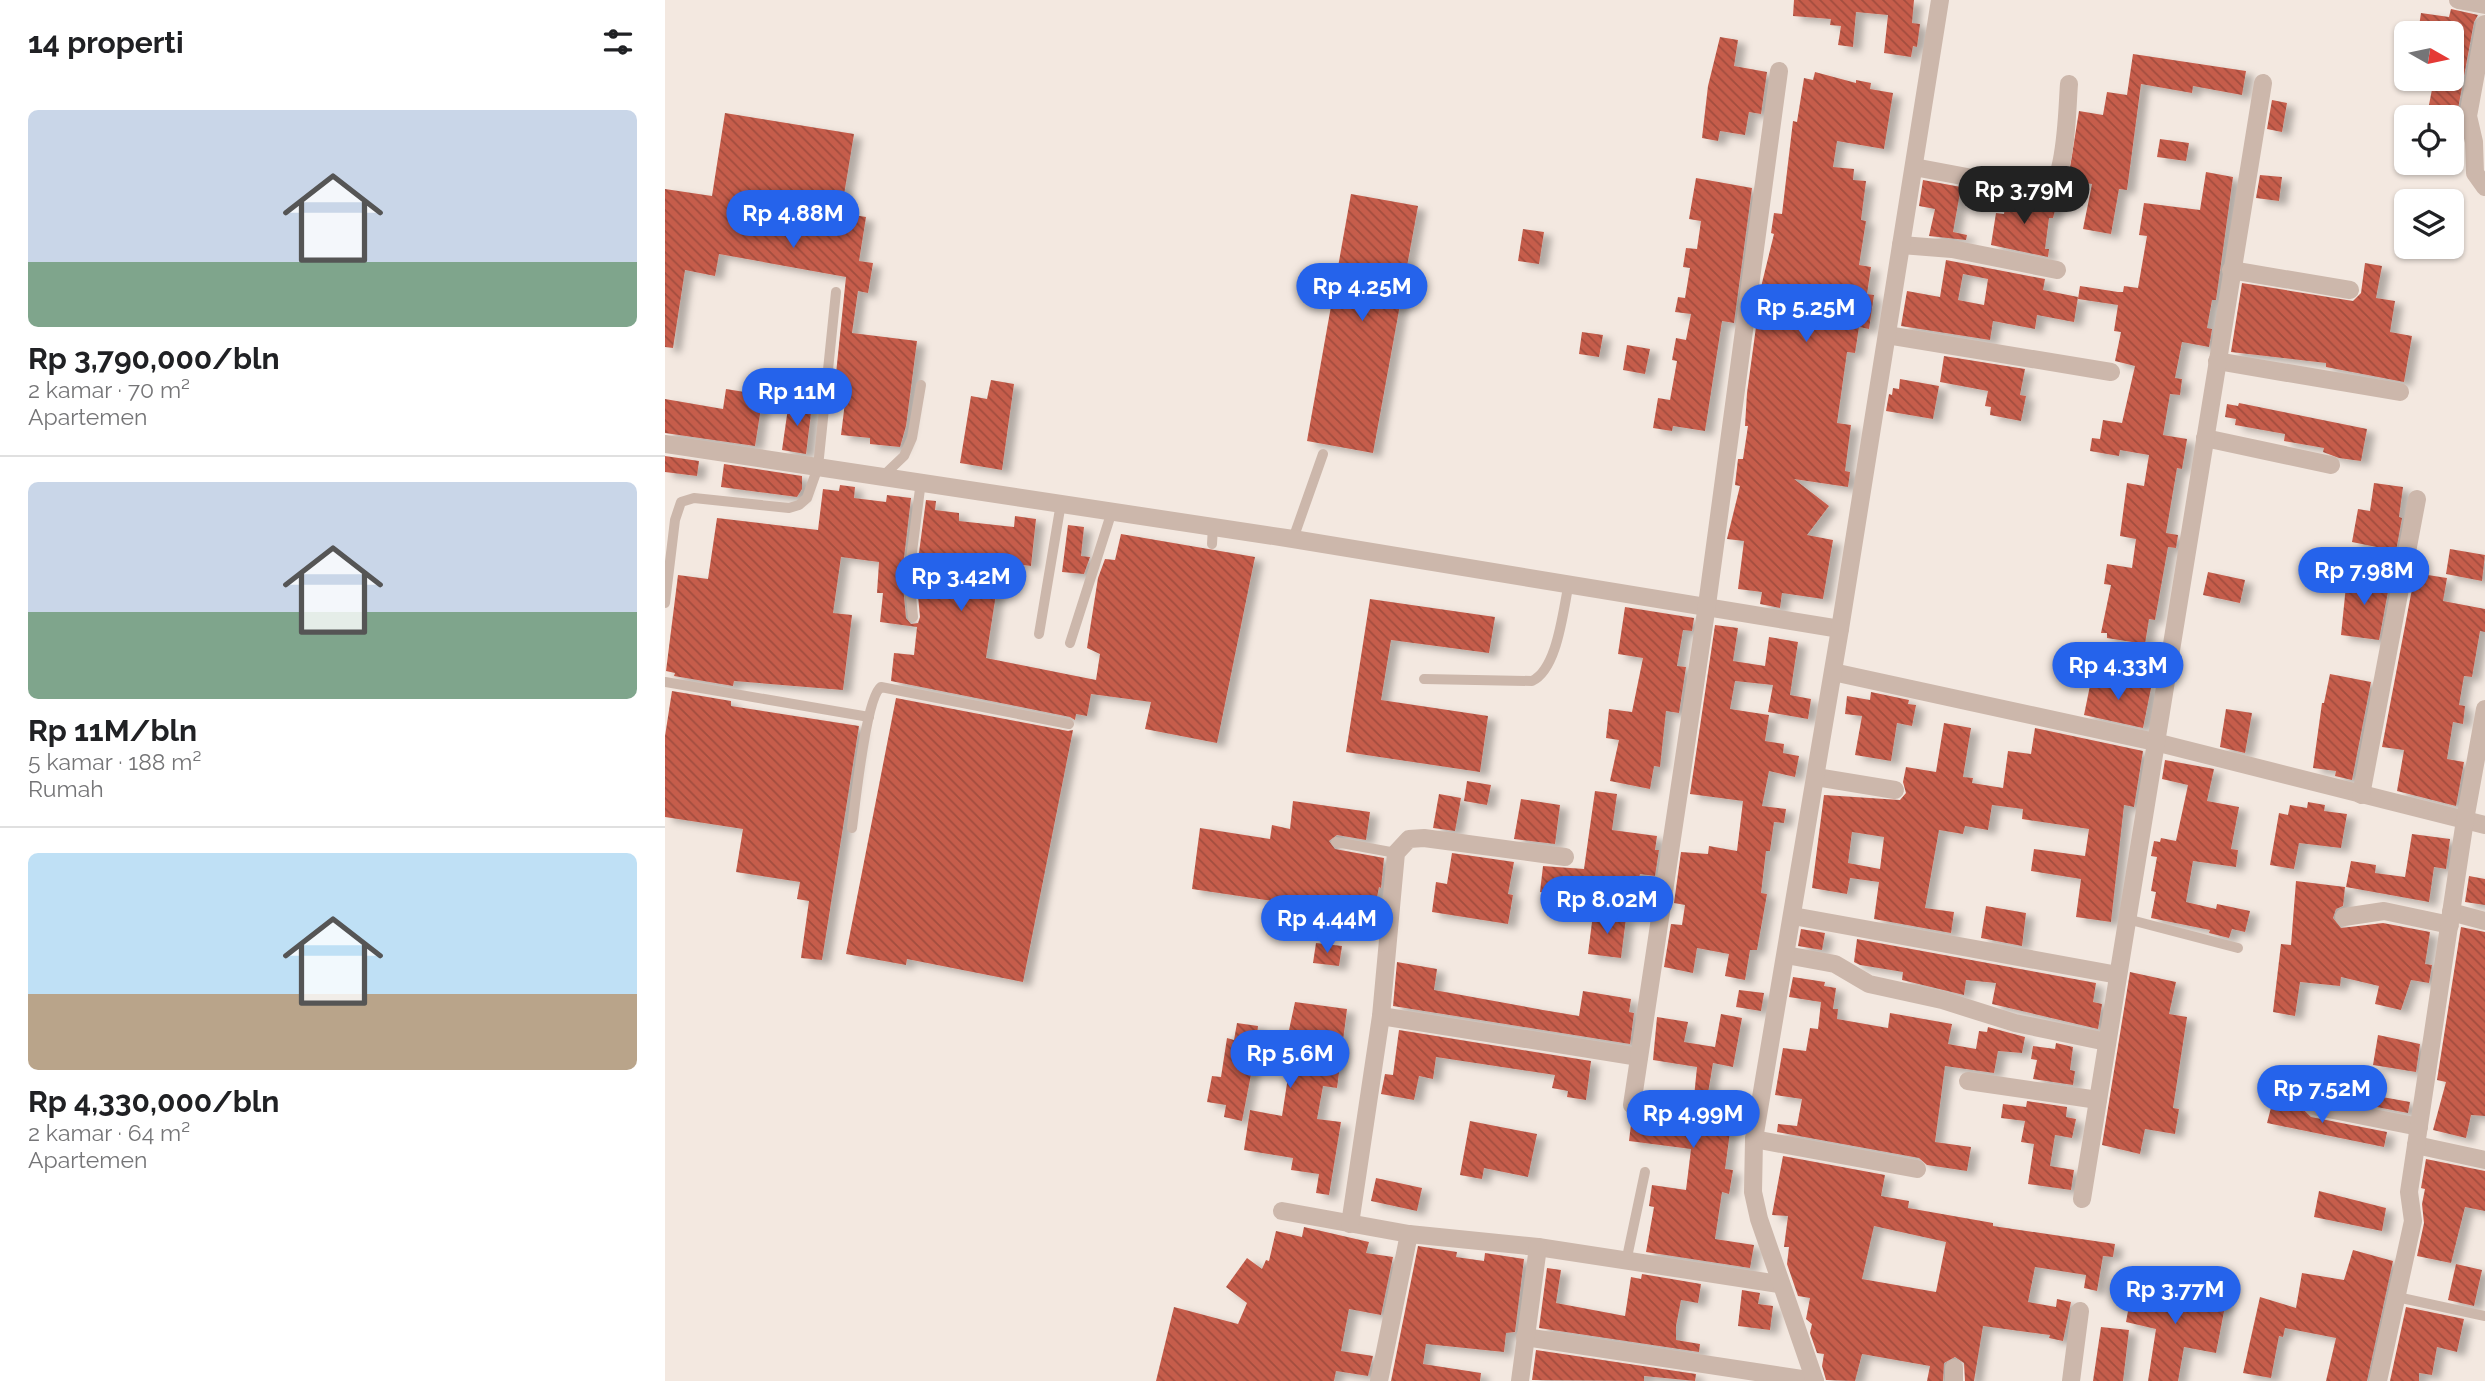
<!DOCTYPE html>
<html lang="id">
<meta charset="utf-8">
<style>
body{margin:0;font-family:Raleway,sans-serif;background:#f6f6f6;color:#202124;height:100vh;display:flex;flex-direction:column;font-size:26px;white-space:nowrap}
*{box-sizing:border-box;margin:0}
p{font-size:23px;color:#757577}
.icon{flex:none;width:38px;height:38px;fill:none;stroke:currentColor;stroke-width:2;stroke-linecap:round;stroke-linejoin:round}
.map{position:relative;flex:1;overflow:hidden}
.sheet{display:flex;flex-direction:column;background:#fff;width:665px}
.sheet>*{flex:none}
.needle{width:46px;rotate:99deg}
.buttons{position:absolute;left:1729px;top:21px;display:grid;gap:14px}
.buttons a{display:grid;place-items:center;width:70px;height:70px;border-radius:10px;background:#fff;box-shadow:0 2px 5px #0004;font-size:35px}
.price{position:absolute;translate:-50% -60px;padding:0 16px;border-radius:24px;background:#2563eb;color:#fff;font-size:23px;line-height:46px;filter:drop-shadow(0 2px 4px #0008)}
.price::after{content:'';position:absolute;left:50%;top:42px;width:21px;height:16px;margin-left:-10px;background:inherit;clip-path:polygon(0 0,100% 0,50% 100%)}
.price.active{background:#222;color:#fff}
ul{padding:0;list-style:none}
li{display:grid;align-content:center;gap:14px;height:371px;padding:0 28px}
li+li{border-top:2px solid #e0e0e0}
li span{display:grid;place-items:center;height:217px;border-radius:10px;color:#555}
li>.icon{margin-inline-start:auto}
span .icon{width:126px;height:126px;fill:#fffc;stroke-width:1}
li b{font-size:30px}
h2{display:flex;justify-content:space-between;align-items:center;height:84px;padding:0 28px;font-size:30px}
main{display:flex;flex:1;min-height:0}
.map>svg:first-child{display:block}
.building{fill:url(#building-back-hatch);fill-rule:evenodd;filter:url(#shadow)}
.lines{fill:none;stroke-linecap:round;stroke-linejoin:round}
.service{stroke:#ccb7ab;stroke-width:10}
.minor{stroke:#ccb7ab;stroke-width:18}
.tertiary{stroke:#ccb7ab;stroke-width:18}
</style>
<main>
<section class="sheet">
<h2>14 properti<svg class="icon" aria-label="filters" viewBox="0 0 24 24"><path d="M4 7h16M4 17h16"/><circle cx="9" cy="7" r="2"/><circle cx="15" cy="17" r="2"/></svg></h2>
<ul>
<li><span style="background:linear-gradient(#c9d6e8 70%,#7fa58c 0)"><svg class="icon" aria-label="home" viewBox="0 0 24 24"><path d="M3 11l9-7 9 7M6 9v11h12V9"/></svg></span><div><b>Rp 3,790,000/bln</b><p>2 kamar · 70 m²</p><p>Apartemen</p></div></li>
<li><span style="background:linear-gradient(#c9d6e8 60%,#7fa58c 0)"><svg class="icon" aria-label="home" viewBox="0 0 24 24"><path d="M3 11l9-7 9 7M6 9v11h12V9"/></svg></span><div><b>Rp 11M/bln</b><p>5 kamar · 188 m²</p><p>Rumah</p></div></li>
<li><span style="background:linear-gradient(#bfe0f5 65%,#b9a48a 0)"><svg class="icon" aria-label="home" viewBox="0 0 24 24"><path d="M3 11l9-7 9 7M6 9v11h12V9"/></svg></span><div><b>Rp 4,330,000/bln</b><p>2 kamar · 64 m²</p><p>Apartemen</p></div></li>
</ul>
</section>
<div class="map">
<svg width="1820" height="1381" viewBox="0 0 1820 1381">
<defs>
<pattern id="building-back-hatch" width="6" height="6" patternUnits="userSpaceOnUse" patternTransform="scale(1.75)"><rect width="6" height="6" fill="#c65d4b"/><path d="M-1 5l2 2M0 0l6 6M5-1l2 2" fill="none" stroke="#a24d3f"/></pattern>
<filter id="shadow"><feDropShadow dx="8" dy="4.5" stdDeviation="3.5" flood-color="#0004"/></filter>
</defs>
<rect width="100%" height="100%" fill="#f3e8e0"/>
<g class="building">
<polygon points="1129,0 1249,0 1247,23 1255,24 1252,47 1248,46 1246,57 1219,53 1223,15 1191,12 1188,47 1173,45 1176,26 1165,25 1166,19 1128,16"/>
<polygon points="1786,9 1813,15 1809,22 1792,114 1763,110 1769,79 1787,79 1787,33 1753,33 1756,13 1784,17"/>
<polygon points="1055,37 1073,40 1069,66 1102,72 1096,114 1084,112 1080,135 1055,131 1053,141 1037,138 1043,86"/>
<polygon points="1468,54 1581,71 1577,95 1528,86 1527,93 1476,84 1462,190 1454,189 1446,234 1418,229 1427,184 1403,180 1414,111 1438,115 1442,92 1462,95"/>
<polygon points="1150,72 1191,83 1191,80 1206,83 1205,89 1228,93 1219,149 1172,141 1168,167 1189,169 1188,180 1201,181 1196,220 1201,221 1194,265 1206,267 1202,294 1209,295 1204,329 1194,327 1190,353 1182,352 1172,423 1186,425 1180,471 1185,472 1183,487 1129,479 1164,506 1142,535 1168,540 1158,599 1117,593 1115,608 1095,604 1097,592 1073,589 1079,541 1062,539 1075,486 1070,485 1073,459 1078,459 1083,426 1080,426 1082,393 1097,283 1109,234 1106,233 1109,213 1117,214 1128,121 1132,122 1139,78 1148,80"/>
<polygon points="1607,100 1622,103 1617,132 1602,129"/>
<polygon points="60,113 189,134 176,213 201,217 194,261 208,263 203,293 193,291 187,333 252,341 241,426 235,447 205,444 205,438 176,435 181,394 169,393 181,277 54,254 50,276 20,270 8,348 0,347 0,189 47,196"/>
<polygon points="1495,139 1524,143 1521,161 1492,157"/>
<polygon points="1541,172 1568,177 1551,300 1547,300 1542,328 1547,329 1544,347 1517,342 1510,378 1517,379 1515,395 1505,394 1498,435 1522,439 1517,469 1512,468 1501,533 1513,535 1511,548 1503,547 1490,620 1484,619 1480,644 1442,638 1442,633 1436,633 1446,585 1439,584 1442,564 1467,568 1471,539 1455,536 1462,483 1479,486 1484,455 1455,450 1454,456 1425,451 1427,438 1435,439 1438,420 1457,423 1470,366 1450,361 1456,332 1449,331 1453,305 1413,299 1415,286 1453,292 1458,292 1459,286 1473,288 1482,236 1474,235 1479,203 1535,210"/>
<polygon points="1595,175 1617,177 1614,201 1591,198"/>
<polygon points="1031,178 1087,188 1069,323 1057,321 1040,431 1008,426 1007,431 988,428 993,398 1005,400 1012,361 1007,360 1011,338 1021,340 1026,314 1010,312 1013,297 1020,298 1025,268 1018,267 1021,248 1032,249 1036,221 1024,219"/>
<polygon points="1258,180 1296,187 1288,232 1302,235 1301,240 1264,236 1270,209 1254,206"/>
<polygon points="686,194 753,206 708,453 642,441"/>
<polygon points="1394,195 1388,218 1384,218 1380,249 1384,249 1383,257 1326,245 1331,213 1339,214 1341,196 1381,203"/>
<polygon points="858,229 879,232 874,264 853,261"/>
<path d="M1281,260L1380,279L1378,290L1413,297L1409,322L1372,315L1370,329L1328,321L1325,340L1236,326L1242,291L1275,297ZM1298,274L1323,279L1319,305L1293,300Z"/>
<polygon points="1700,263 1717,266 1711,298 1730,301 1725,332 1747,336 1739,382 1661,367 1661,363 1566,352 1577,283 1688,301 1696,293"/>
<polygon points="917,332 938,335 934,357 914,354"/>
<polygon points="962,345 985,349 980,374 958,370"/>
<polygon points="1279,356 1360,369 1355,395 1361,396 1356,421 1325,415 1326,407 1320,406 1323,391 1275,382"/>
<polygon points="1235,379 1274,386 1268,419 1221,411 1224,394 1227,395 1228,388 1234,389"/>
<polygon points="326,380 349,384 337,470 295,463 306,396 322,399"/>
<polygon points="61,389 98,395 90,446 0,433 0,399 58,409"/>
<polygon points="124,401 147,405 141,454 117,450"/>
<polygon points="1574,403 1702,429 1696,461 1674,458 1658,452 1659,448 1619,441 1620,434 1570,425 1571,419 1560,417 1562,404 1573,406"/>
<polygon points="0,456 34,461 32,476 0,472"/>
<polygon points="59,464 137,476 137,489 132,497 56,487"/>
<polygon points="1709,483 1738,487 1734,517 1737,518 1731,551 1687,542 1693,509 1705,511"/>
<polygon points="175,485 190,487 189,498 221,502 222,495 246,498 237,575 241,618 246,624 253,623 255,617 251,575 261,500 271,501 270,510 294,513 294,521 349,527 350,516 371,519 366,566 336,562 321,658 431,680 435,654 422,648 433,578 440,559 450,560 456,534 590,557 552,743 480,729 486,702 426,694 422,716 411,714 410,720 405,717 226,681 229,653 249,655 252,627 215,622 218,593 212,593 214,562 176,557 168,613 187,615 178,690 69,681 68,686 9,676 10,673 1,671 13,575 43,579 52,518 153,530 158,489 174,491"/>
<polygon points="403,525 419,527 416,556 425,557 419,574 397,572"/>
<polygon points="1785,549 1820,555 1817,581 1781,574"/>
<polygon points="1543,572 1580,580 1575,603 1538,595"/>
<polygon points="1750,573 1782,578 1778,601 1820,609 1820,632 1815,631 1807,677 1799,676 1794,705 1800,706 1798,724 1788,722 1782,759 1799,762 1791,806 1732,791 1739,750 1717,747"/>
<polygon points="1682,576 1725,581 1714,640 1676,635"/>
<polygon points="705,599 830,617 824,653 726,640 716,700 823,716 815,772 681,752"/>
<polygon points="960,607 1029,618 1027,631 1018,630 1012,666 1021,667 1014,713 1001,711 995,767 989,766 985,789 945,781 954,740 941,738 944,709 967,712 978,658 953,654"/>
<polygon points="1050,625 1073,628 1068,661 1100,666 1104,637 1133,642 1125,695 1146,699 1143,719 1103,712 1108,685 1070,681 1065,709 1104,715 1100,741 1119,744 1118,753 1134,756 1130,777 1104,771 1097,806 1121,809 1119,823 1109,822 1105,851 1101,851 1096,893 1102,894 1092,950 1085,950 1080,980 1060,976 1064,954 1032,948 1028,973 999,967 1006,924 1017,925 1020,905 1009,903 1016,852 1043,854 1044,846 1072,851 1078,801 1025,794"/>
<polygon points="1665,674 1706,682 1687,780 1670,776 1671,771 1648,768 1657,703 1659,703"/>
<polygon points="1427,676 1486,688 1478,728 1419,715"/>
<polygon points="7,691 66,701 66,706 194,726 157,960 136,958 144,901 132,899 135,882 71,872 78,829 0,817 0,736"/>
<polygon points="1206,692 1244,700 1243,704 1251,705 1247,726 1232,723 1226,761 1190,755 1197,716 1180,714 1182,696 1205,700"/>
<polygon points="231,698 403,731 408,730 358,982 242,959 241,965 181,954"/>
<polygon points="1561,709 1587,713 1580,753 1555,747"/>
<path d="M1279,723L1306,728L1298,777L1308,778L1307,783L1338,788L1343,751L1366,754L1370,728L1478,751L1469,807L1459,805L1446,922L1411,917L1416,879L1366,871L1369,849L1420,856L1424,829L1357,819L1358,809L1327,805L1323,830L1300,826L1298,834L1274,830L1260,908L1289,912L1286,933L1209,919L1214,882L1185,878L1182,894L1147,888L1159,795L1235,800L1241,793L1238,782L1241,767L1271,772ZM1187,832L1219,837L1215,869L1183,863Z"/>
<polygon points="1500,760 1549,769 1542,801 1574,807 1566,849 1573,850 1571,867 1528,861 1521,902 1551,909 1552,904 1585,911 1580,932 1567,929 1564,938 1544,933 1545,930 1486,918 1491,892 1486,891 1492,857 1486,856 1489,841 1495,842 1496,838 1511,841 1523,785 1497,779"/>
<polygon points="802,781 826,785 822,805 799,801"/>
<polygon points="930,791 952,794 947,830 992,836 990,850 994,850 990,876 975,874 970,896 916,886 914,898 875,892 878,866 919,869"/>
<polygon points="774,794 796,798 790,831 768,828"/>
<polygon points="856,799 895,805 890,844 849,839"/>
<polygon points="628,801 705,812 701,840 672,835 664,841 670,849 719,858 716,888 714,887 710,908 697,905 696,912 674,911 527,889 535,828 605,839 607,825 625,829"/>
<polygon points="1643,802 1660,805 1659,811 1682,814 1676,848 1634,843 1629,869 1605,865 1614,813 1623,815 1625,805 1642,808"/>
<polygon points="1747,834 1785,839 1781,869 1769,867 1764,902 1681,887 1686,861 1711,865 1710,873 1740,877"/>
<polygon points="787,853 849,862 843,894 848,895 843,924 767,912 771,882 782,884"/>
<polygon points="1804,876 1820,879 1820,905 1800,902"/>
<polygon points="1631,881 1680,887 1678,906 1671,909 1668,918 1676,928 1718,923 1765,932 1760,964 1767,965 1764,983 1746,980 1736,1010 1710,1004 1714,986 1676,977 1675,986 1635,982 1630,1016 1608,1012 1616,944 1626,945"/>
<polygon points="1321,906 1361,913 1357,946 1316,938"/>
<polygon points="928,914 961,918 956,958 923,954"/>
<polygon points="1796,927 1820,932 1820,1116 1806,1115 1801,1138 1768,1130 1781,1082 1772,1080"/>
<polygon points="1136,929 1160,933 1157,950 1133,946"/>
<polygon points="1192,939 1431,983 1428,1002 1437,1004 1433,1029 1327,1004 1331,983 1301,980 1299,995 1237,980 1238,972 1195,965 1189,962"/>
<polygon points="651,943 677,946 674,966 648,963"/>
<polygon points="732,962 772,969 769,990 878,1010 914,1016 918,991 966,999 964,1012 969,1013 965,1044 728,1006"/>
<polygon points="1465,972 1511,982 1504,1014 1522,1017 1508,1108 1514,1109 1510,1134 1480,1129 1475,1154 1437,1145"/>
<polygon points="1128,977 1160,982 1159,986 1171,988 1168,1009 1173,1009 1172,1019 1223,1028 1225,1013 1287,1024 1283,1044 1311,1049 1314,1031 1322,1032 1323,1027 1360,1037 1357,1053 1333,1051 1329,1073 1280,1066 1270,1142 1306,1147 1302,1171 1262,1165 1254,1158 1112,1132 1113,1124 1132,1126 1137,1099 1110,1095 1118,1048 1141,1051 1145,1028 1153,1029 1156,1002 1124,997"/>
<polygon points="1074,990 1099,993 1096,1011 1071,1007"/>
<polygon points="630,1002 682,1009 672,1088 658,1086 652,1119 676,1122 664,1195 651,1193 654,1174 626,1170 628,1158 579,1150 585,1110 617,1116 625,1064 589,1059 577,1121 559,1117 561,1105 542,1102 547,1076 556,1077 562,1038 569,1040 572,1023 593,1026 591,1045 620,1049"/>
<polygon points="1056,1014 1077,1018 1068,1067 1048,1063 1043,1093 1057,1095 1055,1108 1068,1110 1060,1169 1068,1170 1064,1194 1057,1192 1050,1239 1089,1245 1085,1268 981,1252 989,1207 984,1206 987,1185 1021,1190 1026,1149 964,1141 967,1116 975,1113 978,1107 1000,1110 1003,1093 1029,1097 1032,1067 988,1060 992,1017 1023,1022 1019,1042 1050,1047"/>
<polygon points="734,1030 926,1061 921,1100 902,1097 903,1091 887,1088 890,1075 771,1057 768,1079 754,1076 749,1100 716,1094 720,1074 728,1075"/>
<polygon points="1713,1035 1755,1044 1751,1072 1708,1065"/>
<polygon points="1391,1043 1408,1047 1405,1070 1410,1071 1408,1085 1368,1079 1372,1060 1366,1059 1368,1046 1390,1049"/>
<polygon points="1658,1073 1686,1078 1684,1091 1745,1102 1743,1113 1654,1096"/>
<polygon points="1608,1100 1637,1108 1646,1117 1722,1132 1719,1147 1602,1123"/>
<polygon points="1362,1101 1402,1107 1401,1117 1411,1119 1407,1138 1390,1135 1385,1166 1409,1170 1406,1190 1363,1184 1369,1144 1356,1142 1360,1121 1336,1118 1338,1104 1361,1107"/>
<polygon points="805,1121 872,1134 863,1177 819,1168 817,1179 795,1175"/>
<path d="M1118,1156L1220,1175L1216,1196L1244,1201L1243,1208L1328,1223V1226L1450,1244L1448,1257L1438,1256L1432,1291L1419,1288L1421,1275L1370,1267L1363,1302L1391,1307L1392,1299L1406,1302L1398,1341L1384,1338L1385,1335L1318,1326L1309,1381H1300L1299,1363L1290,1357L1279,1363L1278,1381H1262L1265,1366L1197,1354L1190,1381L1161,1380L1157,1366L1159,1354L1152,1353L1145,1333L1147,1324L1141,1319L1145,1298L1133,1296L1122,1264L1124,1247H1119L1123,1216L1107,1215ZM1209,1226L1281,1242L1271,1292L1197,1279Z"/>
<polygon points="1761,1159 1820,1171 1820,1211 1800,1207 1786,1263 1752,1256 1759,1223 1757,1204 1760,1189 1756,1188"/>
<polygon points="711,1178 757,1188 752,1211 706,1201"/>
<polygon points="1654,1191 1721,1208 1717,1231 1649,1217"/>
<polygon points="639,1227 704,1242 701,1253 728,1257 716,1315 684,1309 676,1351 708,1356 703,1376 671,1371 669,1381 491,1381 509,1307 573,1324 582,1303 561,1287 582,1258 597,1269 601,1260 604,1261 611,1231 637,1237"/>
<polygon points="753,1246 792,1252 791,1257 819,1261 820,1253 859,1259 850,1332 841,1333 839,1352 761,1344 758,1364 816,1373 815,1381 726,1381"/>
<polygon points="1688,1250 1728,1261 1702,1381 1661,1381 1671,1338 1620,1328 1618,1337 1614,1336 1606,1378 1578,1373 1595,1297 1631,1308 1637,1273 1679,1280"/>
<polygon points="1791,1264 1817,1270 1809,1306 1783,1300"/>
<polygon points="882,1268 896,1270 891,1303 960,1316 966,1277 976,1279 977,1274 1036,1284 1033,1303 1016,1300 1011,1326 1011,1340 1035,1344 1034,1352 874,1328"/>
<polygon points="1469,1279 1493,1283 1490,1294 1532,1301 1533,1296 1561,1301 1551,1353 1519,1347 1513,1381 1483,1381 1491,1329 1461,1322"/>
<polygon points="1077,1290 1095,1293 1093,1304 1108,1306 1105,1330 1073,1326"/>
<polygon points="1741,1307 1799,1319 1792,1352 1772,1347 1767,1375 1754,1373 1754,1381 1725,1381"/>
<polygon points="1436,1327 1464,1330 1458,1381 1428,1381"/>
<polygon points="871,1350 1031,1374 1030,1381 979,1376 979,1381 867,1380"/>
</g>
<g class="lines">
<g class="service">
<polyline points="218,476 239,456 247,438 256,385"/>
<polyline points="628,539 658,454"/>
<polyline points="547,544 548,526"/>
<polyline points="0,603 10,520 16,502 29,498 124,508 134,505 142,498 153,467 171,292"/>
<polyline points="248,617 244,575 256,481"/>
<polyline points="374,634 396,503"/>
<polyline points="405,643 447,511"/>
<path d="M759,679L867,681C893,669 898,609 904,583"/>
<polyline points="0,682 204,717"/>
<path d="M187,828C190,805 201,697 216,687L404,724"/>
<polyline points="671,842 731,853"/>
<polyline points="1462,919 1573,948"/>
<polyline points="961,1262 980,1172"/>
<polyline points="1732,1297 1820,1316"/>
</g>
<g class="minor">
<polyline points="1793,0 1820,5"/>
<polyline points="1820,24 1803,116 1809,142 1810,173 1820,187"/>
<path d="M1249,167L1382,192C1402,180 1402,107 1404,84"/>
<polyline points="1236,245 1287,249 1392,270"/>
<polyline points="1566,270 1685,290"/>
<polyline points="1222,335 1446,372"/>
<polyline points="1552,361 1735,392"/>
<polyline points="1540,438 1666,465"/>
<polyline points="0,444 628,539 1175,629"/>
<polyline points="1168,672 1490,742 1820,825"/>
<polyline points="1151,777 1230,790"/>
<polyline points="1696,795 1752,499"/>
<polyline points="1786,912 1820,921"/>
<polyline points="1128,916 1453,975"/>
<polyline points="1679,917 1719,911 1785,925"/>
<polyline points="1121,955 1170,964 1204,984 1277,1000 1350,1023 1442,1042"/>
<polyline points="716,1016 974,1057"/>
<polyline points="1303,1081 1433,1100"/>
<polyline points="967,1105 1042,605 1114,71"/>
<polyline points="1648,1106 1754,1127"/>
<polyline points="1089,1139 1252,1169"/>
<polyline points="1751,1145 1820,1160"/>
<polyline points="1417,1199 1598,83"/>
<polyline points="617,1211 744,1234 873,1247 1114,1284"/>
<polyline points="685,1224 716,1016 731,853 744,839 759,838 900,857"/>
<polyline points="860,1337 1150,1381"/>
<polyline points="714,1381 744,1234"/>
<polyline points="855,1381 873,1247"/>
<polyline points="1289,1381 1289,1368"/>
<polyline points="1406,1381 1415,1311"/>
<polyline points="1713,1381 1748,1221 1744,1192 1800,820 1820,709"/>
</g>
<polyline class="tertiary" points="1150,1381 1094,1219 1088,1192 1089,1139 1175,629 1275,0"/>
</g>
</svg>
<div class="buttons">
<a><svg class="needle" viewBox="-14 -14 28 28"><path d="M0-13l5 13h-10z" fill="#e53935"/><path d="M0 13l5-13h-10z" fill="#757577"/></svg></a>
<a><svg class="icon" aria-label="locate" viewBox="0 0 24 24"><circle cx="12" cy="12" r="6"/><path d="M12 2v4M12 18v4M2 12h4M18 12h4"/></svg></a>
<a><svg class="icon" aria-label="layers" viewBox="0 0 24 24"><path d="M12 4l9 5-9 5-9-5zM3 14l9 5 9-5"/></svg></a>
</div>
<b class="price active" style="left:1359px;top:226px">Rp 3.79M</b>
<b class="price" style="left:128px;top:250px">Rp 4.88M</b>
<b class="price" style="left:697px;top:323px">Rp 4.25M</b>
<b class="price" style="left:1141px;top:344px">Rp 5.25M</b>
<b class="price" style="left:132px;top:428px">Rp 11M</b>
<b class="price" style="left:1699px;top:607px">Rp 7.98M</b>
<b class="price" style="left:296px;top:613px">Rp 3.42M</b>
<b class="price" style="left:1453px;top:702px">Rp 4.33M</b>
<b class="price" style="left:942px;top:936px">Rp 8.02M</b>
<b class="price" style="left:662px;top:955px">Rp 4.44M</b>
<b class="price" style="left:625px;top:1090px">Rp 5.6M</b>
<b class="price" style="left:1657px;top:1125px">Rp 7.52M</b>
<b class="price" style="left:1028px;top:1150px">Rp 4.99M</b>
<b class="price" style="left:1510px;top:1326px">Rp 3.77M</b>
</div>
</main>
